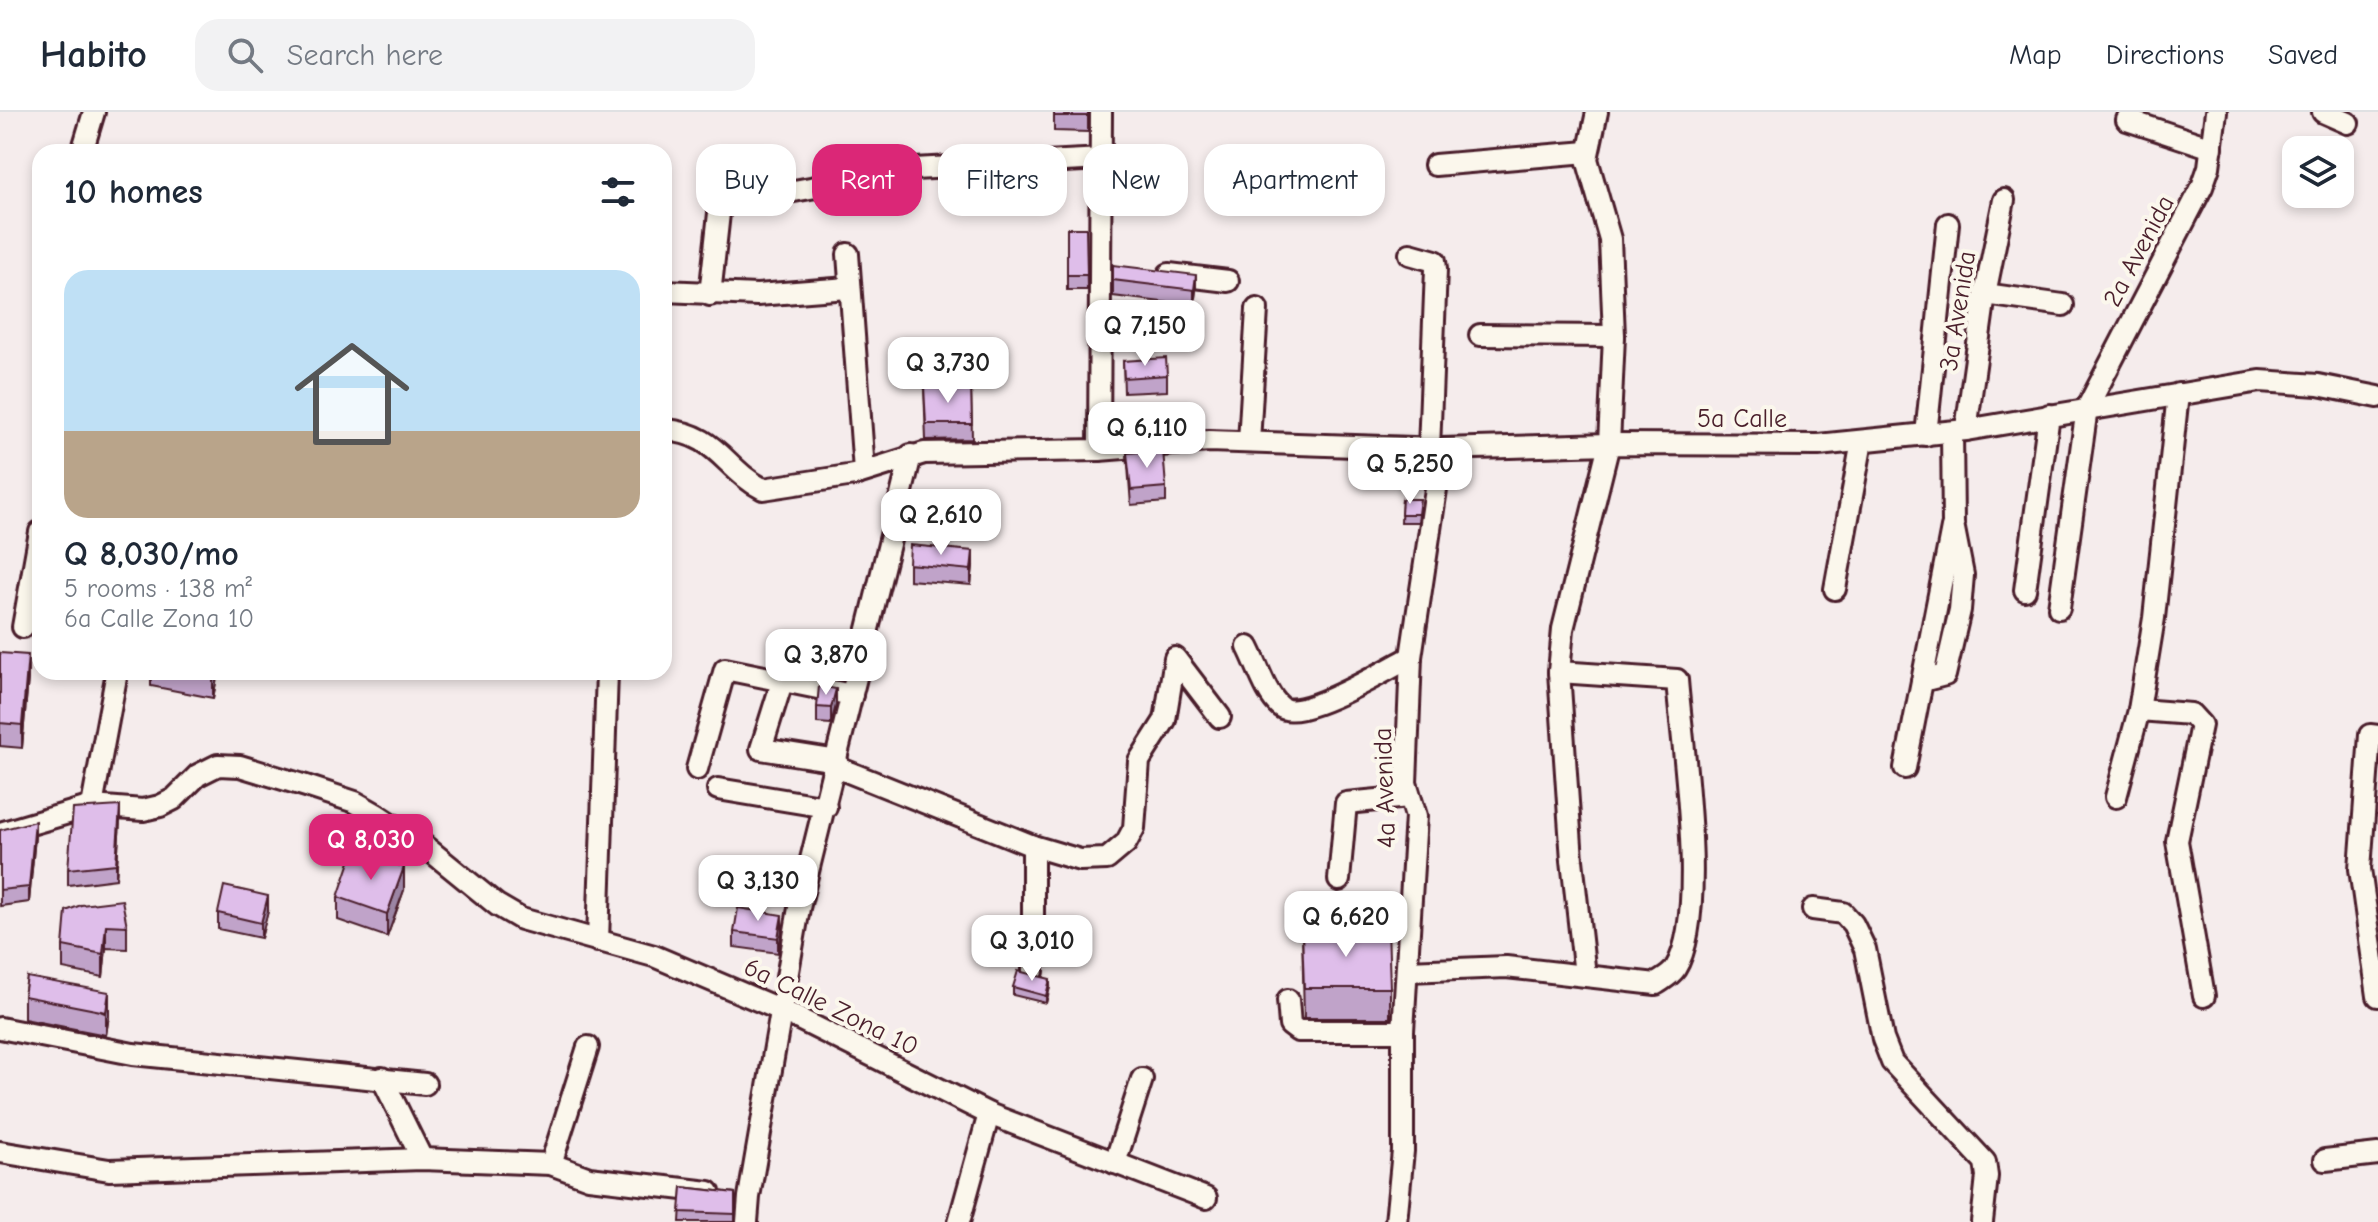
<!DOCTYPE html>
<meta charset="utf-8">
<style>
body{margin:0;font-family:"Comic Neue",sans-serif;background:#f2f2f3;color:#1f2937;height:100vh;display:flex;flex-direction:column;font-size:30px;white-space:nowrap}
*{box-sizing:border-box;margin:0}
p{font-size:26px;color:#747a83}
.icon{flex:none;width:44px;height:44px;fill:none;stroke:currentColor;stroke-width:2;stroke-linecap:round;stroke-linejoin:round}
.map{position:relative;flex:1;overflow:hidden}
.sheet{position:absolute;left:32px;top:32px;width:640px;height:536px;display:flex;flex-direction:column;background:#fff;border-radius:24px;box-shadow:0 4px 12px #0003}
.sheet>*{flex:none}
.banner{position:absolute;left:696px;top:32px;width:760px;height:72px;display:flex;gap:16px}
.controls{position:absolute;left:2282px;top:24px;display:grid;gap:16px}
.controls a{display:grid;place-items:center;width:72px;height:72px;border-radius:16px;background:#fff;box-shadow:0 4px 12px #0003;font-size:40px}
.price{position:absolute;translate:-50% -68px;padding:0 18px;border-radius:16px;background:#fff;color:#222;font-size:26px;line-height:52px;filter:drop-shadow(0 2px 4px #0008)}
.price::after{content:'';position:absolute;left:50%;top:48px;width:24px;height:18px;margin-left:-12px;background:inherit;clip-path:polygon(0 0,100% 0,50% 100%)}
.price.active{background:#db2777;color:#fff}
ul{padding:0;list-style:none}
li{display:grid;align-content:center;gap:16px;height:424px;padding:0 32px}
li span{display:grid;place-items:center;height:248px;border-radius:24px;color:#555}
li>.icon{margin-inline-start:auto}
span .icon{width:144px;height:144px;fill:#fffc;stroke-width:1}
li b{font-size:34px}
h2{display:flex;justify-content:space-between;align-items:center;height:96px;padding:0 32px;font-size:34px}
.tag{padding:0 28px;border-radius:24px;background:#fff;box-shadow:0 4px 12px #0003;font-size:28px;line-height:72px}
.tag.active{background:#db2777;color:#fff}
header{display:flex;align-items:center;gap:48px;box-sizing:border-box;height:112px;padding:0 40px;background:#fff;border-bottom:2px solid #e0e1e3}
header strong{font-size:38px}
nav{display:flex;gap:44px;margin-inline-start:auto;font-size:28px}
.search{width:560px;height:72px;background:#f2f2f3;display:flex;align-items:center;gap:20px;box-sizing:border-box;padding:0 28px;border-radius:24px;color:#747a83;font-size:30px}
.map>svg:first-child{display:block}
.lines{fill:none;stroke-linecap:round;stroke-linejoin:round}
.street-casing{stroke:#4a1f2b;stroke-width:26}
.street{stroke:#fbf7ec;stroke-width:20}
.wall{fill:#c0a3c9;stroke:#4a1f2b;stroke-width:2}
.shaded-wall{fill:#9c85a4;stroke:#4a1f2b;stroke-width:2}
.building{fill:#dfbeea;stroke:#4a1f2b;stroke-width:2}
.labels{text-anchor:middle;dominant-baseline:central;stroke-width:8;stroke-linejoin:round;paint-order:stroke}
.street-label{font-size:26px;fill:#4a1f2b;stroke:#fbf7ec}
</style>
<header>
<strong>Habito</strong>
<div class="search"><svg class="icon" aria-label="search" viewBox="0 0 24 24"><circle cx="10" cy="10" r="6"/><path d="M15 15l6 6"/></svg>Search here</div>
<nav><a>Map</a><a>Directions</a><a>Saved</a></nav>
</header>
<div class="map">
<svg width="2378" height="1110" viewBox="0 0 2378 1110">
<rect width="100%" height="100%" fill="#f5ecec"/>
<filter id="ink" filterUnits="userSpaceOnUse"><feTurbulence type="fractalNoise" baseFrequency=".0125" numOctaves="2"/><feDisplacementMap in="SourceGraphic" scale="16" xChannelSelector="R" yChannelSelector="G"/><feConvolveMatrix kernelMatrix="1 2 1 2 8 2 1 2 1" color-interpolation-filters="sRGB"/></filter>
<g filter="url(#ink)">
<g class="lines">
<g class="street-casing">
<g id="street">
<polyline points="2323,0 2348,11"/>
<polyline points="2127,8 2212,36"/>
<polyline points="82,40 94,0"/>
<polyline points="1435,53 1587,40"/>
<polyline points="848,142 864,359"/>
<polyline points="1410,142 1435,149 1436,157 1429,337"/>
<polyline points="1169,162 1228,169"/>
<polyline points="664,179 757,183 848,176"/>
<polyline points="1985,182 2063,193"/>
<polyline points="710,183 721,83 794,79 914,57 1103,47"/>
<polyline points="1480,223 1614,224"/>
<path d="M664,318C717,321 723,356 763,377L854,363L924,341L1099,338L1209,329L1442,337L1609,332L1818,333L1966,318L2260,269L2318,273L2378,285"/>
<polyline points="1966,318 1985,182 2004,88"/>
<polyline points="1926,323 1948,112"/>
<polyline points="1249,330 1257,197"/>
<polyline points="1099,338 1101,0"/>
<polyline points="1835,477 1862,329"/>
<polyline points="2025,478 2049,303"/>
<polyline points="2059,496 2087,296 2202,75 2209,55 2216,0"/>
<polyline points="23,515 40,420"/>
<path d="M1248,535C1257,552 1266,583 1281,595C1300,610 1390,556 1411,545"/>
<polyline points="1922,569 1945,563 1960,498 1963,463 1953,412 1952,320"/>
<polyline points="782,570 761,637 837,649"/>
<polyline points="2139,598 2191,602 2201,613 2177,729 2204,884"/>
<polyline points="2378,624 2370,623 2360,757 2378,884"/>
<polyline points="836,655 1033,734 1080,748 1107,747 1126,731 1134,716 1139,649 1165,608 1175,546 1220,605"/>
<polyline points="1905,656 1952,416"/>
<polyline points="697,657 725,557 852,583"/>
<polyline points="718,677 826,695"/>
<polyline points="2116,685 2139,598 2154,506 2178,282"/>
<polyline points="92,694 117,560"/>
<polyline points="0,721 92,694 143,698 160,694 174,687 198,663 218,653 240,654 306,674 355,690 376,702 422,732 497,793 521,807 654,844 781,898 989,1002 1206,1086"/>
<polyline points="1339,768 1346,691 1409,685"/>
<polyline points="1813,797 1843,801 1853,812 1865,837 1883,927 1892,950 1985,1050 1987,1064 1982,1110"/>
<polyline points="598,829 607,560"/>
<polyline points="1033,859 1033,734"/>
<path d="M1408,859L1506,855L1656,872C1663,867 1670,864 1675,857C1709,803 1682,634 1677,568L1559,560"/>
<polyline points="1585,863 1572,748 1559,560 1563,517 1609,332 1614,224 1610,127 1587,47 1597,0"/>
<polyline points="1288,888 1290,913 1298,919 1403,919"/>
<polyline points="0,916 133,942 425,972"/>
<polyline points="382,966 422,1047"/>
<polyline points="0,1040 109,1058 422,1047 551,1052 589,1066 709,1080"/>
<polyline points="2325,1048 2378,1042"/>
<polyline points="1115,1051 1142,967"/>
<polyline points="551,1052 588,935"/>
<polyline points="747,1110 749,1085 799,796 911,343"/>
<polyline points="959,1110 989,1002"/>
<polyline points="1396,1110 1403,1039 1403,919 1416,704 1406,671 1411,545 1442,337"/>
</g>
</g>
<use href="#street" class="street"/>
</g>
<g class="wall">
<polygon points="1054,0 1088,0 1088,20 1054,19"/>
<polygon points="1067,116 1086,116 1087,178 1067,178"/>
<polygon points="1113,153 1196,178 1194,194 1113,184"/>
<polygon points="1123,249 1167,263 1167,279 1124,281"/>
<polygon points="971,273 972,327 926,328 924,274"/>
<polygon points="1127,341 1166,375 1166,390 1131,393"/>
<polygon points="1402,387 1420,395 1418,410 1401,410"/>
<polygon points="909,452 973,454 971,473 909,468"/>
<polygon points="0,541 28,566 22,636 0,634"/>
<polygon points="151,560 218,560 213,586 151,574"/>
<polygon points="836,593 831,612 817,611 817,595"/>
<polygon points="120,709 116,767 68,773 68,757"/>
<polygon points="0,718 35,724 29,790 0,794"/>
<polygon points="404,778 387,825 338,808 338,785"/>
<polygon points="81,793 127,814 127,837 106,836 103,865 63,857 63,834"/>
<polygon points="268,799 261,826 218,817 218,801"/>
<polygon points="782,818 778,841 734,835 734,820"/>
<polygon points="1302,819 1390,876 1390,906 1304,906"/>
<polygon points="27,865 109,903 106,923 24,907 24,884"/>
<polygon points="1013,875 1050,875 1046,891 1013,883"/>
<polygon points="682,1075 735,1081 735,1110 680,1110"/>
</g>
<g class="shaded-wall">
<polygon points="1196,163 1196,178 1194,194 1194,178"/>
<polygon points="973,439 973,454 971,473 971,458"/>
<polygon points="28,543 28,566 22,636 22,613"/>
<polygon points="214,560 218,560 213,586 213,563"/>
<polygon points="836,577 836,593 831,612 831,596"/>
<polygon points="120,694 120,709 116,767 116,752"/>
<polygon points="35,709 35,724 29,790 29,775"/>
<polygon points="404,755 404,778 387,825 387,802"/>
<polygon points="268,784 268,799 261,826 261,811"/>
<polygon points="782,803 782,818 778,841 778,826"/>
<polygon points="106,813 106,836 103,865 103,842"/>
<polygon points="1050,867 1050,875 1046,891 1046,884"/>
<polygon points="109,880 109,903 106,923 106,900"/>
</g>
<g class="building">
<rect x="1054" y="0" width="34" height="4"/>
<polygon points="1067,116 1086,116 1087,163 1067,163"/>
<polygon points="1113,153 1196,163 1194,178 1113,168"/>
<polygon points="1166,246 1167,263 1124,266 1123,249"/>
<polygon points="971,273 972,312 926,312 924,274"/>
<polygon points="1163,338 1166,375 1131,378 1127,341"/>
<polygon points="1402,387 1420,387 1418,402 1401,402"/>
<polygon points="910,433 973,439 971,458 909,452"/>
<polygon points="0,541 28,543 22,613 0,611"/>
<polygon points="199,560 214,560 213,563"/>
<polygon points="819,574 836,577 831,596 817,595"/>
<polygon points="120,694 116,752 68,757 73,697"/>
<polygon points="35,709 29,775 0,778 0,718"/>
<polygon points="354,738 404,755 387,802 338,785"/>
<polygon points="224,774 268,784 261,811 218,801"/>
<polygon points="122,788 127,814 106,813 103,842 63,834 66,799 81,793"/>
<polygon points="738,796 782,803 778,826 734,820"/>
<polygon points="1388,816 1390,876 1304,876 1302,819"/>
<polygon points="1018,859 1050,867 1046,884 1013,875"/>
<polygon points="27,865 109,880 106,900 24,884"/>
<polygon points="682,1075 735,1081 735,1102 680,1100"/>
</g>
</g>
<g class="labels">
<g class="street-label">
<text transform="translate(2139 139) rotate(-62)">2a Avenida</text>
<text transform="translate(1958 199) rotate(-81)">3a Avenida</text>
<text x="1742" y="307">5a Calle</text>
<text transform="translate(1385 676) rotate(-92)">4a Avenida</text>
<text transform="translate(831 895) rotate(26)">6a Calle Zona 10</text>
</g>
</g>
</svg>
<div class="controls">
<a><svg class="icon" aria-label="layers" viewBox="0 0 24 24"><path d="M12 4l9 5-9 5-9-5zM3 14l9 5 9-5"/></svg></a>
</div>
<b class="price" style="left:1145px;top:256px">Q 7,150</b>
<b class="price" style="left:948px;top:293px">Q 3,730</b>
<b class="price" style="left:1147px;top:358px">Q 6,110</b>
<b class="price" style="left:1410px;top:394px">Q 5,250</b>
<b class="price" style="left:941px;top:445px">Q 2,610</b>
<b class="price" style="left:826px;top:585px">Q 3,870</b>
<b class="price active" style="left:371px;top:770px">Q 8,030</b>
<b class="price" style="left:758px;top:811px">Q 3,130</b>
<b class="price" style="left:1346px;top:847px">Q 6,620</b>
<b class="price" style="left:1032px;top:871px">Q 3,010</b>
<div class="banner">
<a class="tag">Buy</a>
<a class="tag active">Rent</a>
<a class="tag">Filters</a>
<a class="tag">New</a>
<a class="tag">Apartment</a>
</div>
<section class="sheet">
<h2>10 homes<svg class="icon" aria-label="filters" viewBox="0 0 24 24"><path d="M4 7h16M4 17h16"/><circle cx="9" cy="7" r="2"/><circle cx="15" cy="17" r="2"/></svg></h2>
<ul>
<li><span style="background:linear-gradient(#bfe0f5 65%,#b9a48a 0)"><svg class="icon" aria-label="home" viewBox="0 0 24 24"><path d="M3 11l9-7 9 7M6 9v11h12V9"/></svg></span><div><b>Q 8,030/mo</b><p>5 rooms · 138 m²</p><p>6a Calle Zona 10</p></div></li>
</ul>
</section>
</div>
